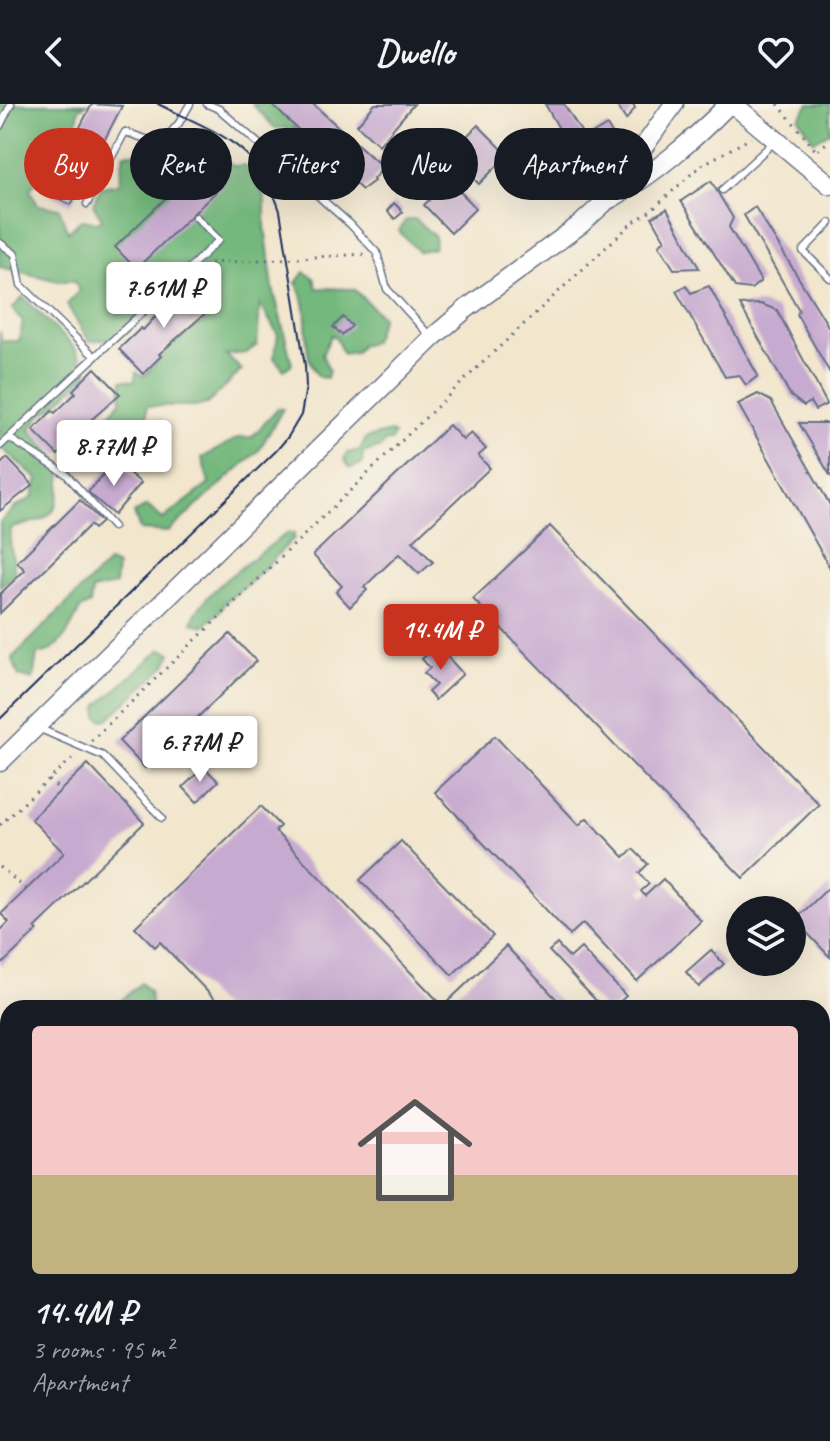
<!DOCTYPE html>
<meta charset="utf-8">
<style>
body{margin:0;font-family:Caveat,sans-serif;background:#20242c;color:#f1f3f6;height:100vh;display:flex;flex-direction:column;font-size:30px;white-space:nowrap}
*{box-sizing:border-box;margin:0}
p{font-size:26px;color:#9ea1a6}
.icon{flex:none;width:44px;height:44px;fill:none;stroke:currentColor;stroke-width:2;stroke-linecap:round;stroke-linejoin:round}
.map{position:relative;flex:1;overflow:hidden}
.side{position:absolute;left:0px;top:896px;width:830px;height:442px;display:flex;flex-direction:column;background:#171b24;border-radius:24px 24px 0 0;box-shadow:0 8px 32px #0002}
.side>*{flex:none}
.hud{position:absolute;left:24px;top:24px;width:782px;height:72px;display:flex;gap:16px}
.controls{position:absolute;left:726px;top:792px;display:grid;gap:16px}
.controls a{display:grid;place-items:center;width:80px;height:80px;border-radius:50%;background:#171b24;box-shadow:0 8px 32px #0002;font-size:40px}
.price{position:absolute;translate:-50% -68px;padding:0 18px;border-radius:8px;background:#fff;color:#222;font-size:26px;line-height:52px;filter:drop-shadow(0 2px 4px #0008)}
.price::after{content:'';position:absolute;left:50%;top:48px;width:24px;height:18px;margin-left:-12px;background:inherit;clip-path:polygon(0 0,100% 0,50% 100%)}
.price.selected{background:#c8321e;color:#fff}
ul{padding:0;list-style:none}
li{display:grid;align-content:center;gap:16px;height:424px;padding:0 32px}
li span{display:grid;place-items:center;height:248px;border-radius:8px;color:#555}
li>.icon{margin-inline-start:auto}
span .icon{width:144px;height:144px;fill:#fffc;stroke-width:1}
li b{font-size:34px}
.tag{padding:0 28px;border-radius:36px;background:#171b24;box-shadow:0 8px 32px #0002;font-size:28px;line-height:72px}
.tag.selected{background:#c8321e;color:#fff}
header{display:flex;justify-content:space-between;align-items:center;height:104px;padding:0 32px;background:#171b24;font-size:36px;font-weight:800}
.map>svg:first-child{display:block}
.forest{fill:#73b87c;stroke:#47746d;stroke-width:2}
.building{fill:#c7aad0}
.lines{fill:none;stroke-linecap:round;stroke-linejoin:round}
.service-casing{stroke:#666f85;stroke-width:9}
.secondary-casing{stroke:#666f85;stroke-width:21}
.path{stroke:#666f85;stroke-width:3;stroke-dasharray:2 6;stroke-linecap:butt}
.service{stroke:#fff;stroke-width:6}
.secondary{stroke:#fff;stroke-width:18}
.tram{stroke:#1b2f5e;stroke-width:2}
</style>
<header><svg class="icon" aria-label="back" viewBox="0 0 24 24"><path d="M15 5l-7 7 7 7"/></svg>Dwello<svg class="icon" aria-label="heart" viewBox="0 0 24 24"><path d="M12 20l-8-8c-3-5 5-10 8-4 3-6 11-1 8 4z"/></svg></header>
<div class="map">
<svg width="830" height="1337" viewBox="0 0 830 1337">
<rect width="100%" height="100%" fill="#f7f3e8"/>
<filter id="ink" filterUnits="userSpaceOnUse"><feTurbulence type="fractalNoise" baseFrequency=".0125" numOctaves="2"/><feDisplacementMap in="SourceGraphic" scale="16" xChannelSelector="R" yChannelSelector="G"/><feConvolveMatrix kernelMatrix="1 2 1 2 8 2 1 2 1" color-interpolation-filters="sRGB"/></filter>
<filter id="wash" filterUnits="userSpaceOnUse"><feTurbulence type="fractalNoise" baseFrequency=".006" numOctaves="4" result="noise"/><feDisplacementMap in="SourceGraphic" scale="32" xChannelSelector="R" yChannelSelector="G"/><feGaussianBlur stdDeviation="1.8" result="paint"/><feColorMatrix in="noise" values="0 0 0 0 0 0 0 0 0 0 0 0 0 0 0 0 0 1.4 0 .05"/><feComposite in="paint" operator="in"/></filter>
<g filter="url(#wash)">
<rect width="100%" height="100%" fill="#f2e6cd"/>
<g class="forest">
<polygon points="0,0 89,0 79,4 77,20 30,86 38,101 59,104 68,128 81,116 98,118 102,115 93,100 101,83 119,80 124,49 155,50 166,27 185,31 191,48 204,40 233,62 245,61 265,93 265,122 273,184 292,260 284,266 274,254 278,231 260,200 257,241 246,249 226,251 242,266 207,300 198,302 147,302 147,321 131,338 100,321 121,297 122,276 135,277 136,268 144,273 172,241 215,209 189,171 179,171 174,188 120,234 89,237 67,201 79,186 75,177 58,177 0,163"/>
<polygon points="252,0 285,0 293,8 293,25 302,21 317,37 317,50 330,47 336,57 320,64 312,55 298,50 287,24 275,24"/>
<polygon points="809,0 830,0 830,28 814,37 799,14"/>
<polygon points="415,115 435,133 434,144 419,148 399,127 405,117"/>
<path d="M304,168L314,174L317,184L354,185L382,213L373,238L361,241L356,248L343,250L336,234L331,231L322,251L329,266L327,274L319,273C296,246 316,209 296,179Z"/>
<path d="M23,193L75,244L88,269L57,300L41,311L30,326L63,361C57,409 60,413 11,424L10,437L15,470L0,482V418L17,402L32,394L38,375L0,343V227L1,237H19L23,217L12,205Z"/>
<polygon points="278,304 283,305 259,346 168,428 140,426 134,409 147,402 163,415 209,380 202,354 238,334 252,333"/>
<polygon points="390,328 394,330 391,337 384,338 382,343 363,349 362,360 350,364 344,356 347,349 360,346 366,334"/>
<path d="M287,429H294V434L252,477L225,498L221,506L204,522L192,519C201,486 261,450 287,429Z"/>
<path d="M109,458L117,462L115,481L92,486L90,500L80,505C72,523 59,549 37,550L33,576L19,572L12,554Z"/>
<polygon points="161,545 171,549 166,561 108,615 103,616 98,613 97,605 100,600"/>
<polygon points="141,879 149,887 152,904 112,904"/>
</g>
<g id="blocks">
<g class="building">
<polygon points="92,0 122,2 71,101 46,88"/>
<polygon points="271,0 313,0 377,58 387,47 395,52 373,75 374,77 362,86"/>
<polygon points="375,0 414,0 379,41 357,21"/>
<polygon points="545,0 564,0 585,34 607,21 614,33 577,56"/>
<polygon points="616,0 633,0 635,4 626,16"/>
<polygon points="478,21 508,51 479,80 449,50"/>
<polygon points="201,60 222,82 136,165 115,143"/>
<polygon points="449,76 476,104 451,129 424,101"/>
<polygon points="711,77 733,114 729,123 761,177 751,185 735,183 681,97"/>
<polygon points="394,99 403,108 395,115 387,107"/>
<polygon points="755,103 830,225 830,269 797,211 799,206 744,111"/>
<polygon points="667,105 699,164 674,165 659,141 665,136 652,113"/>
<polygon points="185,181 209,206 159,250 161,252 143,270 119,245 141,224 143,226"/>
<polygon points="686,182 691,189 709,182 758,272 746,281 739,271 725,273 676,187"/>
<polygon points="761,200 777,206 827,300 815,306 810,298 804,302 791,292 740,201"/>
<polygon points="343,213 352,222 342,231 333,223"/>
<polygon points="95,264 120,290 71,334 73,336 58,351 33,326 52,307 55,309 76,289 73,286"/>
<polygon points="758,290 771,297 830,401 830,464 738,300"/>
<polygon points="799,319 830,319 830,371"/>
<polygon points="449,321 463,336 471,329 486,345 478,352 490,364 413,437 433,458 419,470 399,450 364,483 367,486 350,503 336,488 342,482 313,451"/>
<polygon points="7,354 33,381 0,407 0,361"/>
<polygon points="115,357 141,379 114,411 88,388"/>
<polygon points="80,396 102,418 94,425 90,421 0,509 0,490 25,466 17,458"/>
<polygon points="550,422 819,700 743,774 473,495"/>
<polygon points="230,530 256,557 145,664 119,637"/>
<polygon points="437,541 463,570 435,596 428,588 436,581 424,569 430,564 422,555"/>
<polygon points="495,632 579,721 587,714 624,753 633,745 648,760 639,769 649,780 641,787 645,792 663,775 701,817 637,877 583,819 570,831 435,688"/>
<polygon points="88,660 144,719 35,824 38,826 0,862 0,827 9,818 1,810 64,749 31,715"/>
<polygon points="204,663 218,677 197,698 183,683"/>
<polygon points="261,702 280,722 275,727 443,902 506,842 565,904 223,904 160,838 155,843 135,823"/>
<polygon points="401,737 493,832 452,871 360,776"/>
<polygon points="830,782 830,853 795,816"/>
<polygon points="557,840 570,854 581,844 626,892 613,904 603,904 549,847"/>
<polygon points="711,846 724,860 699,883 686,868"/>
<polygon points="8,948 8,1330 182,1330 174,1337 0,1337 0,956"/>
<polygon points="356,1330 384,1330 391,1337 349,1337"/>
<polygon points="465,1330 510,1330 503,1337 472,1337"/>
<polygon points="608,1330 630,1330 637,1337 601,1337"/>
<polygon points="685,1330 771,1330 778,1337 677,1337"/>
</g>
</g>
</g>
<g filter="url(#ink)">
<use href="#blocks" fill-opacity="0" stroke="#666f85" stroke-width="2"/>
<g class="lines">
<g class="service-casing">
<g id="service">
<polyline points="207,0 219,5 350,120 377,149 387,185 430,232"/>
<polyline points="0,22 11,0"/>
<polyline points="722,86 774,38"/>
<polyline points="87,100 125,28 161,40 179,19 190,0"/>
<polyline points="830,119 803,147 830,174"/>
<polyline points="0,139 15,150 21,181 95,253"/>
<polyline points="9,334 66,370 113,423"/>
<polyline points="0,342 219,136 196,113"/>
<polyline points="38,624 103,652 162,714"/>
</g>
</g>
<g class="secondary-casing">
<g id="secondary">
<polyline points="733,0 830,81"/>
<path d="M610,95C655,70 692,37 729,0"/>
<polyline points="0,658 432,234 466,205 581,120 604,99 674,0"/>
<polyline points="822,1085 830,1077"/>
<polyline points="562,1337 569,1330"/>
</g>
</g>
<g class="path">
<polyline points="778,0 817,48"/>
<polyline points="818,46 830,36"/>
<polyline points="210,159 366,150"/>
<polyline points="91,637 477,264 632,119 651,107 700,62 751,34"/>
<polyline points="49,676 61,687"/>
<polyline points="0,721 76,651"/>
<polyline points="0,763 26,785"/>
</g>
<use href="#service" class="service"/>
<use href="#secondary" class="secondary"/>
<path class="tram" d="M0,615L276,347L288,333L301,311L306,283L305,262L280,107C258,39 216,29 158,0"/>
</g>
</g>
</svg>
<div class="controls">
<a><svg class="icon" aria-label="layers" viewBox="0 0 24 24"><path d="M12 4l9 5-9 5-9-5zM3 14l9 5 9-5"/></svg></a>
</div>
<b class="price" style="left:164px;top:226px">7.61M ₽</b>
<b class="price" style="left:114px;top:384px">8.77M ₽</b>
<b class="price selected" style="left:441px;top:568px">14.4M ₽</b>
<b class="price" style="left:200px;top:680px">6.77M ₽</b>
<div class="hud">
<a class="tag selected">Buy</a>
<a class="tag">Rent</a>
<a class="tag">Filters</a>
<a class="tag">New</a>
<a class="tag">Apartment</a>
</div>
<section class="side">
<ul>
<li><span style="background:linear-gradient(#f6c9c9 60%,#c2b280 0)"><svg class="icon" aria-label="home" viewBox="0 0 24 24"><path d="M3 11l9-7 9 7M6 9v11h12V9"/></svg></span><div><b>14.4M ₽</b><p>3 rooms · 95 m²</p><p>Apartment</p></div></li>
</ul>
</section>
</div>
